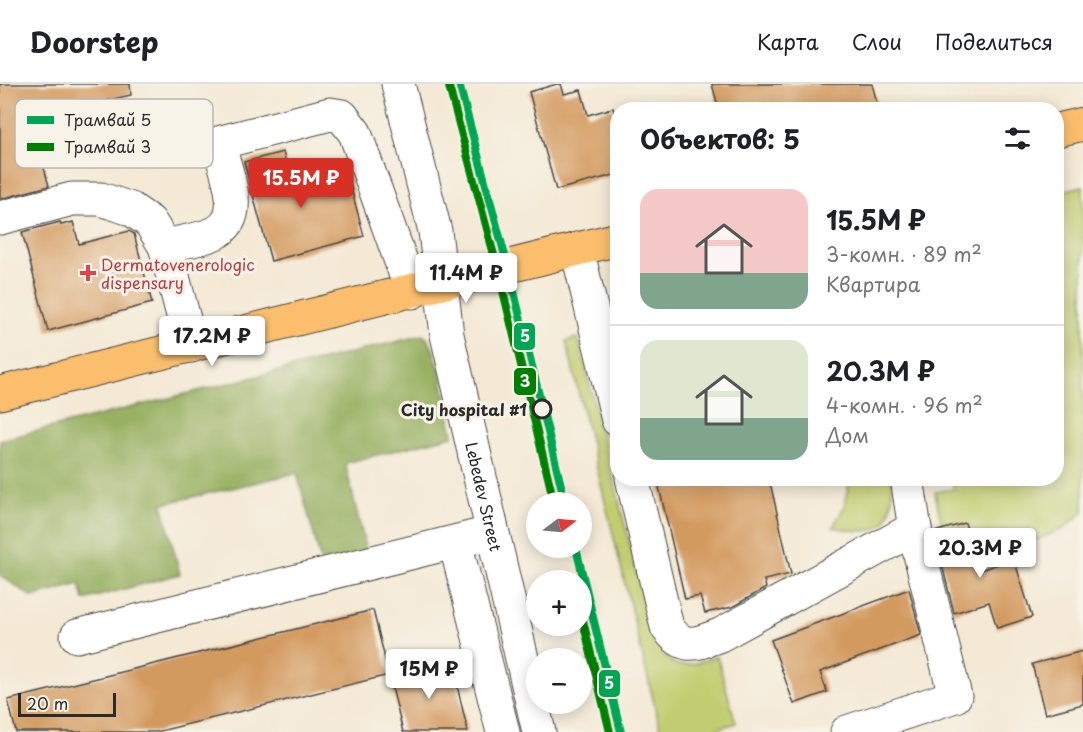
<!DOCTYPE html>
<html lang="ru">
<meta charset="utf-8">
<style>
body{margin:0;font-family:"Playpen Sans",sans-serif;background:#f2f2f2;color:#202124;height:100vh;display:flex;flex-direction:column;font-size:22px;white-space:nowrap}
*{box-sizing:border-box;margin:0}
p{font-size:20px;color:#757577}
.icon{flex:none;width:33px;height:33px;fill:none;stroke:currentColor;stroke-width:2;stroke-linecap:round;stroke-linejoin:round}
.map{position:relative;flex:1;overflow:hidden}
.details{position:absolute;left:610px;top:18px;width:454px;height:384px;display:flex;flex-direction:column;background:#fff;border-radius:24px;box-shadow:0 3px 15px #0003}
.details>*{flex:none}
.needle{width:39px;rotate:74deg}
.fabs{position:absolute;left:526px;top:408px;display:grid;gap:12px}
.fabs a{display:grid;place-items:center;width:66px;height:66px;border-radius:50%;background:#fff;box-shadow:0 3px 15px #0003;font-size:30px}
.scale{position:absolute;left:18px;bottom:15px;width:98px;box-sizing:border-box;padding-left:6px;border:3px solid #2b2b2b;border-top:0;font-size:16px;line-height:21px;white-space:nowrap;color:#2b2b2b;-webkit-text-stroke:4px #f7f3e8;paint-order:stroke}
.price{position:absolute;translate:-50% -51px;padding:0 14px;border-radius:6px;background:#fff;color:#222;font-size:20px;line-height:39px;filter:drop-shadow(0 2px 3px #0008)}
.price::after{content:'';position:absolute;left:50%;top:36px;width:18px;height:14px;margin-left:-9px;background:inherit;clip-path:polygon(0 0,100% 0,50% 100%)}
.price.current{background:#d93025;color:#fff}
ul{padding:0;list-style:none}
li{display:flex;align-items:center;gap:18px;height:150px;padding:0 30px}
li+li{border-top:2px solid #e0e0e0}
li span{display:grid;place-items:center;flex:none;width:168px;height:120px;border-radius:18px;color:#555}
li>.icon{margin-inline-start:auto}
span .icon{width:72px;height:72px;fill:#fffc;stroke-width:1}
li b{font-size:26px}
h2{display:flex;justify-content:space-between;align-items:center;height:72px;padding:0 30px;font-size:26px}
header{display:flex;align-items:center;gap:36px;box-sizing:border-box;height:84px;padding:0 30px;background:#fff;border-bottom:2px solid #e0e0e0}
header strong{font-size:28px}
nav{display:flex;gap:33px;margin-inline-start:auto;font-size:21px}
.map>svg:first-child{display:block}
.green{fill:#c1cd6f;stroke:#767c4d;stroke-width:1.5}
.forest{fill:#98b062;stroke:#626e46;stroke-width:1.5}
.building{fill:#d39a5e}
.lines{fill:none;stroke-linecap:round;stroke-linejoin:round}
.minor-casing{stroke:#494844;stroke-width:35}
.major-casing{stroke:#494844;stroke-width:35}
.minor{stroke:#fff;stroke-width:33}
.major{stroke:#fabe6d;stroke-width:33}
.tram-1-casing{stroke:#f7f3e8;stroke-width:12}
.tram-2-casing{stroke:#f7f3e8;stroke-width:12}
.tram-1{stroke:#00a651;stroke-width:8}
.tram-2{stroke:#008000;stroke-width:8}
.health-dot{fill:#e0444e;stroke:#f7f3e8;stroke-width:2}
.stop-dot{fill:#f7f3e8;stroke:#2b2b2b;stroke-width:3}
.labels{text-anchor:middle;dominant-baseline:central;stroke-width:6;stroke-linejoin:round;paint-order:stroke}
.health-label{font-size:16px;fill:#be3a42;stroke:#f7f3e8;text-anchor:start}
.stop-label{font-size:16px;font-weight:bold;fill:#2b2b2b;stroke:#f7f3e8;text-anchor:end}
.street-label{font-size:16px;fill:#2b2b2b;stroke:#f7f3e8}
.key{fill:#f7f3e8;stroke:#bab7af;stroke-width:1.5}
.key-label{font-size:16px;fill:#2b2b2b}
.line-badge{stroke:#f7f3e8;stroke-width:2}
.badge-label{font-size:16px;text-anchor:middle;font-weight:bold;fill:#fff}
</style>
<header>
<strong>Doorstep</strong>
<nav><a>Карта</a><a>Слои</a><a>Поделиться</a></nav>
</header>
<div class="map">
<svg width="1083" height="648" viewBox="0 0 1083 648">
<rect width="100%" height="100%" fill="#f7f3e8"/>
<filter id="ink" filterUnits="userSpaceOnUse"><feTurbulence type="fractalNoise" baseFrequency=".0167" numOctaves="2"/><feDisplacementMap in="SourceGraphic" scale="12" xChannelSelector="R" yChannelSelector="G"/><feConvolveMatrix kernelMatrix="1 2 1 2 8 2 1 2 1" color-interpolation-filters="sRGB"/></filter>
<filter id="wash" filterUnits="userSpaceOnUse"><feTurbulence type="fractalNoise" baseFrequency=".008" numOctaves="4" result="noise"/><feDisplacementMap in="SourceGraphic" scale="24" xChannelSelector="R" yChannelSelector="G"/><feGaussianBlur stdDeviation="1.35" result="paint"/><feColorMatrix in="noise" values="0 0 0 0 0 0 0 0 0 0 0 0 0 0 0 0 0 1.4 0 .05"/><feComposite in="paint" operator="in"/></filter>
<g filter="url(#wash)">
<rect width="100%" height="100%" fill="#f4e9d5"/>
<g class="green">
<polygon points="1083,102 1083,428 1065,444 978,480 943,446 935,408 954,405 952,395 1058,394 1058,108"/>
<path d="M578,254L652,549C669,588 680,586 717,572L736,639L707,648H661L566,257Z"/>
<path d="M850,395H892C894,444 881,454 833,443L844,423Z"/>
</g>
<path class="forest" d="M423,251C439,260 449,332 453,352L345,379L368,474L323,485L297,389L162,420L180,490L84,516L80,500L32,513L0,491V356Z"/>
<g id="blocks">
<g class="building">
<polygon points="0,0 130,0 131,11 30,34 49,102 0,115"/>
<polygon points="557,0 561,0 564,10 581,6 588,31 613,24 618,43 618,90 556,106 529,8"/>
<polygon points="712,0 872,0 879,26 719,26"/>
<polygon points="283,68 293,104 347,90 364,152 271,177 244,78"/>
<polygon points="60,138 61,141 73,138 79,160 129,147 134,150 152,219 48,247 22,148"/>
<polygon points="657,394 769,394 791,490 764,496 766,504 732,523 705,529 700,512 685,515"/>
<polygon points="965,439 980,486 1014,475 1032,533 997,544 989,518 954,529 934,448"/>
<polygon points="909,505 921,551 820,588 827,608 794,620 771,556"/>
<polygon points="373,526 389,591 156,648 16,648 8,616"/>
<polygon points="1083,567 1083,620 1045,630 1032,580"/>
<polygon points="451,576 468,648 403,648 389,591"/>
</g>
</g>
</g>
<g filter="url(#ink)">
<use href="#blocks" fill-opacity="0" stroke="#494844" stroke-width="1.5"/>
<g class="lines">
<g class="minor-casing">
<g id="minor">
<path id="s1" d="M398,0L435,147L447,251L539,648"/>
<polyline points="0,134 72,115 101,115 131,125 150,138 165,162 191,262"/>
<path d="M165,162C180,158 200,156 215,149C248,133 225,86 218,59L330,30L342,32L355,49L412,208"/>
<polyline points="577,165 618,336"/>
<path d="M632,394L667,543C684,567 696,560 720,551L915,444"/>
<polyline points="455,458 503,648"/>
<polyline points="77,552 490,449"/>
<polyline points="847,648 955,612 917,458 907,394"/>
</g>
</g>
<g class="major-casing">
<g id="major">
<polyline points="1058,46 1083,40"/>
<polyline points="0,309 618,155"/>
</g>
</g>
<use href="#minor" class="minor"/>
<use href="#major" class="major"/>
<g class="tram-1-casing">
<g id="tram-1">
<polyline points="459,0 508,183 565,418"/>
<polyline points="576,464 621,648"/>
</g>
</g>
<g class="tram-2-casing">
<g id="tram-2">
<polyline points="449,3 498,186 554,418"/>
<polyline points="582,533 610,648"/>
</g>
</g>
<use href="#tram-1" class="tram-1"/>
<use href="#tram-2" class="tram-2"/>
</g>
</g>
<path class="health-dot" d="M85 180h6v6h6v6h-6v6h-6v-6h-6v-6h6z"/>
<circle class="stop-dot" cx="542" cy="325" r="9"/>
<g class="labels">
<g class="health-label">
<text x="101" y="180">Dermatovenerologic<tspan x="101" dy="18">dispensary</tspan></text>
</g>
<g class="stop-label">
<text x="527" y="325">City hospital #1</text>
</g>
<g class="street-label">
<text stroke="none"><textPath href="#s1" startOffset="422">Lebedev Street</textPath></text>
</g>
</g>
<rect x="15" y="15" width="198" height="69" rx="9" class="key"/>
<rect x="27" y="32" width="27" height="8" fill="#00a651"/>
<rect x="27" y="59" width="27" height="8" fill="#008000"/>
<g class="key-label">
<text x="64" y="42">Трамвай 5</text>
<text x="64" y="69">Трамвай 3</text>
</g>
<g class="line-badge">
<rect x="513" y="238" width="23" height="29" rx="6" fill="#00a651"/>
<rect x="513" y="283" width="24" height="29" rx="6" fill="#008000"/>
<rect x="598" y="585" width="23" height="29" rx="6" fill="#00a651"/>
</g>
<g class="badge-label">
<text x="525" y="258">5</text>
<text x="525" y="303">3</text>
<text x="609" y="605">5</text>
</g>
</svg>
<div class="fabs">
<a><svg class="needle" viewBox="-14 -14 28 28"><path d="M0-13l5 13h-10z" fill="#e53935"/><path d="M0 13l5-13h-10z" fill="#757577"/></svg></a>
<a>+</a>
<a>−</a>
</div>
<div class="scale">20 m</div>
<b class="price current" style="left:301px;top:125px">15.5M ₽</b>
<b class="price" style="left:466px;top:220px">11.4M ₽</b>
<b class="price" style="left:212px;top:283px">17.2M ₽</b>
<b class="price" style="left:980px;top:495px">20.3M ₽</b>
<b class="price" style="left:429px;top:616px">15M ₽</b>
<section class="details">
<h2>Объектов: 5<svg class="icon" aria-label="filters" viewBox="0 0 24 24"><path d="M4 7h16M4 17h16"/><circle cx="9" cy="7" r="2"/><circle cx="15" cy="17" r="2"/></svg></h2>
<ul>
<li><span style="background:linear-gradient(#f6c9c9 70%,#7fa58c 0)"><svg class="icon" aria-label="home" viewBox="0 0 24 24"><path d="M3 11l9-7 9 7M6 9v11h12V9"/></svg></span><div><b>15.5M ₽</b><p>3-комн. · 89 m²</p><p>Квартира</p></div></li>
<li><span style="background:linear-gradient(#dfe7d0 65%,#7fa58c 0)"><svg class="icon" aria-label="home" viewBox="0 0 24 24"><path d="M3 11l9-7 9 7M6 9v11h12V9"/></svg></span><div><b>20.3M ₽</b><p>4-комн. · 96 m²</p><p>Дом</p></div></li>
</ul>
</section>
</div>
